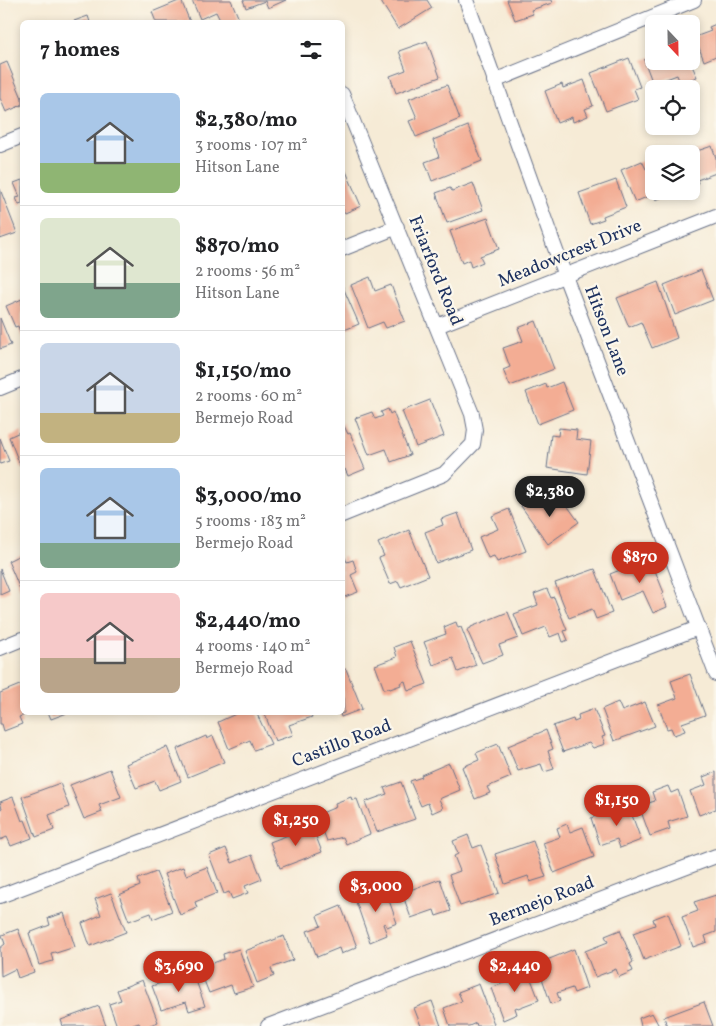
<!DOCTYPE html>
<meta charset="utf-8">
<style>
body{margin:0;font-family:Vollkorn,serif;background:#f2f2f2;color:#202124;height:100vh;display:flex;flex-direction:column;font-size:19px;white-space:nowrap}
*{box-sizing:border-box;margin:0}
p{font-size:16px;color:#757577}
.icon{flex:none;width:28px;height:28px;fill:none;stroke:currentColor;stroke-width:2;stroke-linecap:round;stroke-linejoin:round}
.map{position:relative;flex:1;overflow:hidden}
.side{position:absolute;left:20px;top:20px;width:325px;height:695px;display:flex;flex-direction:column;background:#fff;border-radius:8px;box-shadow:0 2px 8px #0003}
.side>*{flex:none}
.needle{width:32px;rotate:158deg}
.tools{position:absolute;left:645px;top:15px;display:grid;gap:10px}
.tools a{display:grid;place-items:center;width:55px;height:55px;border-radius:8px;background:#fff;box-shadow:0 2px 8px #0003;font-size:25px}
.price{position:absolute;translate:-50% -42px;padding:0 11px;border-radius:18px;background:#c8321e;color:#fff;font-size:16px;line-height:32px;filter:drop-shadow(0 1px 2px #0008)}
.price::after{content:'';position:absolute;left:50%;top:30px;width:15px;height:11px;margin-left:-8px;background:inherit;clip-path:polygon(0 0,100% 0,50% 100%)}
.price.on{background:#222;color:#fff}
ul{padding:0;list-style:none}
li{display:flex;align-items:center;gap:15px;height:125px;padding:0 20px}
li+li{border-top:1px solid #e0e0e0}
li span{display:grid;place-items:center;flex:none;width:140px;height:100px;border-radius:8px;color:#555}
li>.icon{margin-inline-start:auto}
span .icon{width:60px;height:60px;fill:#fffc;stroke-width:1}
li b{font-size:21px}
h2{display:flex;justify-content:space-between;align-items:center;height:60px;padding:0 20px;font-size:21px}
.map>svg:first-child{display:block}
.building{fill:#f3ad94}
.lines{fill:none;stroke-linecap:round;stroke-linejoin:round}
.minor-casing{stroke:#687188;stroke-width:16}
.minor{stroke:#fff;stroke-width:14}
.labels{text-anchor:middle;dominant-baseline:central;stroke-width:4.5;stroke-linejoin:round;paint-order:stroke}
.street-label{font-size:18px;fill:#1b2f5e;stroke:#fbf7ec}
</style>
<div class="map">
<svg width="716" height="1026" viewBox="0 0 716 1026">
<rect width="100%" height="100%" fill="#fbf7ec"/>
<filter id="ink" filterUnits="userSpaceOnUse"><feTurbulence type="fractalNoise" baseFrequency=".02" numOctaves="2"/><feDisplacementMap in="SourceGraphic" scale="10" xChannelSelector="R" yChannelSelector="G"/><feConvolveMatrix kernelMatrix="1 2 1 2 8 2 1 2 1" color-interpolation-filters="sRGB"/></filter>
<filter id="wash" filterUnits="userSpaceOnUse"><feTurbulence type="fractalNoise" baseFrequency=".0096" numOctaves="4" result="noise"/><feDisplacementMap in="SourceGraphic" scale="20" xChannelSelector="R" yChannelSelector="G"/><feGaussianBlur stdDeviation="1.12" result="paint"/><feColorMatrix in="noise" values="0 0 0 0 0 0 0 0 0 0 0 0 0 0 0 0 0 1.4 0 .05"/><feComposite in="paint" operator="in"/></filter>
<g filter="url(#wash)">
<rect width="100%" height="100%" fill="#f6ebd6"/>
<g id="blocks">
<g class="building">
<polygon points="181,0 190,22 156,22 152,12"/>
<polygon points="192,0 231,0 239,19 230,22 221,22 216,12 200,19"/>
<polygon points="243,0 286,0 268,8 265,1 246,8"/>
<polygon points="384,0 427,0 432,8 398,29 381,2"/>
<polygon points="507,0 551,0 552,3 531,10 533,14 515,20"/>
<polygon points="88,16 90,22 71,22"/>
<polygon points="716,24 716,56 704,61 695,37 711,31 709,27"/>
<polygon points="427,41 440,77 396,93 390,76 406,70 399,51"/>
<polygon points="654,56 654,61 690,61 697,77 680,83 677,75 653,84 644,60"/>
<polygon points="629,58 640,87 634,89 638,99 606,111 591,73"/>
<polygon points="7,62 22,98 22,105 6,112 0,98 0,65"/>
<polygon points="584,80 593,106 585,109 588,116 573,122 572,117 557,123 545,91 562,84 563,88"/>
<polygon points="447,85 460,119 416,137 409,121 417,118 409,99"/>
<polygon points="468,126 482,161 432,181 425,162 439,157 433,140"/>
<polygon points="712,146 716,158 716,173 697,180 698,183 691,185 691,153"/>
<polygon points="642,161 646,169 654,166 654,191 676,191 656,200 654,194 635,202 621,170"/>
<polygon points="345,169 361,206 345,213 342,208 342,170"/>
<polygon points="22,180 22,204 19,205 16,198 20,197 14,183"/>
<polygon points="616,180 626,207 603,216 604,219 590,224 579,193"/>
<polygon points="473,183 483,210 447,223 436,193 450,188 452,191"/>
<polygon points="0,189 17,233 0,239"/>
<polygon points="488,218 499,249 480,256 483,262 471,267 469,260 462,263 450,231"/>
<polygon points="701,270 713,300 675,315 664,285"/>
<polygon points="370,277 375,291 391,285 405,321 386,328 383,322 368,328 351,285"/>
<polygon points="658,282 677,338 652,348 641,322 629,327 617,298"/>
<polygon points="342,285 359,324 342,331"/>
<polygon points="22,299 22,338 18,326 15,327 6,306"/>
<polygon points="0,318 11,345 0,349"/>
<polygon points="536,321 554,369 510,386 503,370 510,367 503,348 523,341 518,328"/>
<polygon points="562,382 573,410 538,424 526,392 546,384 547,388"/>
<polygon points="430,400 444,436 416,447 402,411"/>
<polygon points="388,409 390,414 393,412 410,455 391,462 386,449 369,455 355,418 372,412 375,419 383,416 381,412"/>
<polygon points="342,422 348,434 350,433 365,469 348,476 345,469 342,470"/>
<polygon points="559,428 577,430 576,439 591,441 587,474 547,468 551,435 558,436"/>
<polygon points="22,431 22,470 9,437"/>
<polygon points="0,438 9,461 0,464"/>
<polygon points="536,495 545,507 561,497 579,522 548,544 521,506"/>
<polygon points="509,509 526,551 497,562 494,556 488,558 479,537 498,529 492,516"/>
<polygon points="458,513 471,550 436,563 425,532 443,525 441,519"/>
<polygon points="409,530 428,576 401,587 398,581 390,584 379,558 384,556 378,543"/>
<polygon points="22,554 22,588 20,589 8,561"/>
<polygon points="342,556 344,556 347,562 353,560 357,572 351,575 358,592 342,598"/>
<polygon points="650,558 664,593 662,594 667,607 653,613 643,591 620,600 610,574"/>
<polygon points="0,569 9,591 0,595"/>
<polygon points="595,569 612,613 596,619 592,609 569,618 555,583"/>
<polygon points="547,589 551,598 554,597 567,630 564,631 568,640 563,642 560,633 550,637 546,627 523,636 514,614 538,605 534,594"/>
<polygon points="508,612 518,638 499,645 503,655 482,663 467,630 471,628 471,627"/>
<polygon points="456,622 458,628 461,627 476,665 458,672 453,658 433,665 424,642 446,634 444,627"/>
<polygon points="410,641 427,684 408,691 405,681 400,683 401,685 390,689 389,688 384,689 375,665 397,657 394,647"/>
<polygon points="346,669 362,709 341,717 340,714 344,713 342,670"/>
<polygon points="690,674 705,715 682,723 685,731 674,735 671,728 667,729 658,705 677,698 671,681"/>
<polygon points="22,684 22,712 31,713 19,717 22,724 4,731 2,724 0,724 0,693"/>
<polygon points="618,702 622,711 645,702 655,726 614,741 602,709"/>
<polygon points="594,709 605,736 602,737 605,744 593,748 589,743 563,752 553,726 573,719 574,722 579,720 578,715"/>
<polygon points="48,712 67,712 67,713 51,719"/>
<polygon points="240,712 256,712 271,744 254,750 250,740 229,749 218,722"/>
<polygon points="264,712 310,712 312,717 289,725 293,735 275,741"/>
<polygon points="546,730 553,749 548,751 554,769 544,772 541,764 518,771 508,746"/>
<polygon points="206,736 207,739 213,736 224,762 188,777 177,749"/>
<polygon points="498,744 511,777 487,787 490,793 475,799 462,767 479,760 476,753"/>
<polygon points="167,747 181,781 159,790 155,781 136,788 126,764"/>
<polygon points="449,763 460,790 439,799 443,808 432,813 428,803 421,806 410,781 422,777 421,775"/>
<polygon points="110,769 121,797 99,805 102,812 84,819 70,785"/>
<polygon points="716,772 716,809 699,815 690,791 706,785 703,777"/>
<polygon points="401,782 415,819 377,832 365,802 387,794 384,788"/>
<polygon points="60,783 69,807 49,815 54,830 36,837 22,797"/>
<polygon points="668,786 671,793 678,790 687,816 668,822 670,829 650,836 639,806 655,801 652,792"/>
<polygon points="13,797 22,821 25,820 32,838 11,846 7,837 0,840 0,809 2,808 0,802"/>
<polygon points="351,797 352,800 357,799 370,834 346,844 343,837 327,841 317,815 336,807 335,803"/>
<polygon points="628,804 641,840 620,848 617,839 600,845 591,818"/>
<polygon points="567,824 570,832 583,827 594,857 554,873 543,843 560,837 557,828"/>
<polygon points="312,826 322,852 280,868 270,842"/>
<polygon points="468,835 473,848 481,845 499,893 460,906 449,875 460,871 454,856 458,854 453,841"/>
<polygon points="533,841 546,877 530,882 528,876 505,884 495,854"/>
<polygon points="226,848 232,863 252,855 262,879 245,886 248,893 232,899 229,892 224,894 209,855"/>
<polygon points="183,867 186,875 207,867 217,893 195,902 197,908 180,915 164,874"/>
<polygon points="156,872 172,911 153,919 151,913 129,921 119,895 140,886 138,879"/>
<polygon points="440,879 451,911 436,916 434,910 411,918 402,893"/>
<polygon points="385,889 397,923 387,927 385,923 383,924 387,935 370,942 354,896 369,891 370,894"/>
<polygon points="111,893 126,932 90,946 82,923 101,915 95,899"/>
<polygon points="716,895 716,932 705,936 707,942 693,947 682,917 698,911 694,902"/>
<polygon points="341,906 357,947 341,954 339,948 317,957 307,931 321,926 317,916"/>
<polygon points="64,913 75,947 56,953 55,952 51,953 53,961 39,965 29,933 50,925 48,918"/>
<polygon points="668,913 681,946 644,960 633,933 655,925 653,919"/>
<polygon points="18,929 34,972 18,978 15,969 1,976 0,948 5,944 2,935"/>
<polygon points="620,930 633,962 630,964 633,971 619,977 616,969 595,977 585,951 608,942 605,936"/>
<polygon points="284,936 293,960 271,968 274,976 257,983 245,951"/>
<polygon points="239,949 253,987 234,993 231,985 209,993 199,968 224,959 223,954"/>
<polygon points="574,949 587,988 574,993 572,988 557,993 560,1001 551,1004 537,964"/>
<polygon points="526,966 539,1000 518,1008 517,1007 515,1008 517,1014 503,1020 491,988 509,981 506,973"/>
<polygon points="193,972 205,1006 189,1011 186,1002 161,1010 152,986"/>
<polygon points="142,980 158,1022 148,1026 140,1026 139,1023 130,1026 117,1026 109,1004 121,1000 117,990"/>
<polygon points="479,984 494,1024 489,1026 477,1026 476,1023 469,1026 450,1026 444,1008 462,1001 458,992"/>
<polygon points="432,1001 441,1026 421,1026 414,1008"/>
<polygon points="704,1002 713,1026 667,1026 664,1017"/>
<polygon points="99,1006 106,1026 63,1026 61,1020"/>
<polygon points="652,1013 659,1026 641,1026 639,1018"/>
</g>
</g>
</g>
<g filter="url(#ink)">
<use href="#blocks" fill-opacity="0" stroke="#687188" stroke-width="1"/>
<g class="lines">
<g class="minor-casing">
<g id="minor">
<polyline points="466,0 565,276 716,674"/>
<polyline points="494,81 694,0"/>
<polyline points="342,94 472,414 475,430 473,444 444,474 342,515"/>
<polyline points="0,145 22,136"/>
<polyline points="342,249 397,227"/>
<polyline points="437,326 716,216"/>
<polyline points="0,388 22,379"/>
<polyline points="0,648 22,639"/>
<polyline points="0,896 698,628"/>
<polyline points="268,1026 716,856"/>
</g>
</g>
<use href="#minor" class="minor"/>
</g>
</g>
<g class="labels">
<g class="street-label">
<text transform="translate(570 254) rotate(-22)">Meadowcrest Drive</text>
<text transform="translate(435 271) rotate(68)">Friarford Road</text>
<text transform="translate(606 331) rotate(69)">Hitson Lane</text>
<text transform="translate(342 744) rotate(-21)">Castillo Road</text>
<text transform="translate(542 902) rotate(-21)">Bermejo Road</text>
</g>
</g>
</svg>
<div class="tools">
<a><svg class="needle" viewBox="-14 -14 28 28"><path d="M0-13l5 13h-10z" fill="#e53935"/><path d="M0 13l5-13h-10z" fill="#757577"/></svg></a>
<a><svg class="icon" aria-label="locate" viewBox="0 0 24 24"><circle cx="12" cy="12" r="6"/><path d="M12 2v4M12 18v4M2 12h4M18 12h4"/></svg></a>
<a><svg class="icon" aria-label="layers" viewBox="0 0 24 24"><path d="M12 4l9 5-9 5-9-5zM3 14l9 5 9-5"/></svg></a>
</div>
<b class="price on" style="left:550px;top:518px">$2,380</b>
<b class="price" style="left:640px;top:584px">$870</b>
<b class="price" style="left:617px;top:827px">$1,150</b>
<b class="price" style="left:296px;top:847px">$1,250</b>
<b class="price" style="left:376px;top:913px">$3,000</b>
<b class="price" style="left:179px;top:993px">$3,690</b>
<b class="price" style="left:515px;top:993px">$2,440</b>
<section class="side">
<h2>7 homes<svg class="icon" aria-label="filters" viewBox="0 0 24 24"><path d="M4 7h16M4 17h16"/><circle cx="9" cy="7" r="2"/><circle cx="15" cy="17" r="2"/></svg></h2>
<ul>
<li><span style="background:linear-gradient(#a9c7e8 70%,#8fb573 0)"><svg class="icon" aria-label="home" viewBox="0 0 24 24"><path d="M3 11l9-7 9 7M6 9v11h12V9"/></svg></span><div><b>$2,380/mo</b><p>3 rooms · 107 m²</p><p>Hitson Lane</p></div></li>
<li><span style="background:linear-gradient(#dfe7d0 65%,#7fa58c 0)"><svg class="icon" aria-label="home" viewBox="0 0 24 24"><path d="M3 11l9-7 9 7M6 9v11h12V9"/></svg></span><div><b>$870/mo</b><p>2 rooms · 56 m²</p><p>Hitson Lane</p></div></li>
<li><span style="background:linear-gradient(#c9d6e8 70%,#c2b280 0)"><svg class="icon" aria-label="home" viewBox="0 0 24 24"><path d="M3 11l9-7 9 7M6 9v11h12V9"/></svg></span><div><b>$1,150/mo</b><p>2 rooms · 60 m²</p><p>Bermejo Road</p></div></li>
<li><span style="background:linear-gradient(#a9c7e8 75%,#7fa58c 0)"><svg class="icon" aria-label="home" viewBox="0 0 24 24"><path d="M3 11l9-7 9 7M6 9v11h12V9"/></svg></span><div><b>$3,000/mo</b><p>5 rooms · 183 m²</p><p>Bermejo Road</p></div></li>
<li><span style="background:linear-gradient(#f6c9c9 65%,#b9a48a 0)"><svg class="icon" aria-label="home" viewBox="0 0 24 24"><path d="M3 11l9-7 9 7M6 9v11h12V9"/></svg></span><div><b>$2,440/mo</b><p>4 rooms · 140 m²</p><p>Bermejo Road</p></div></li>
</ul>
</section>
</div>
